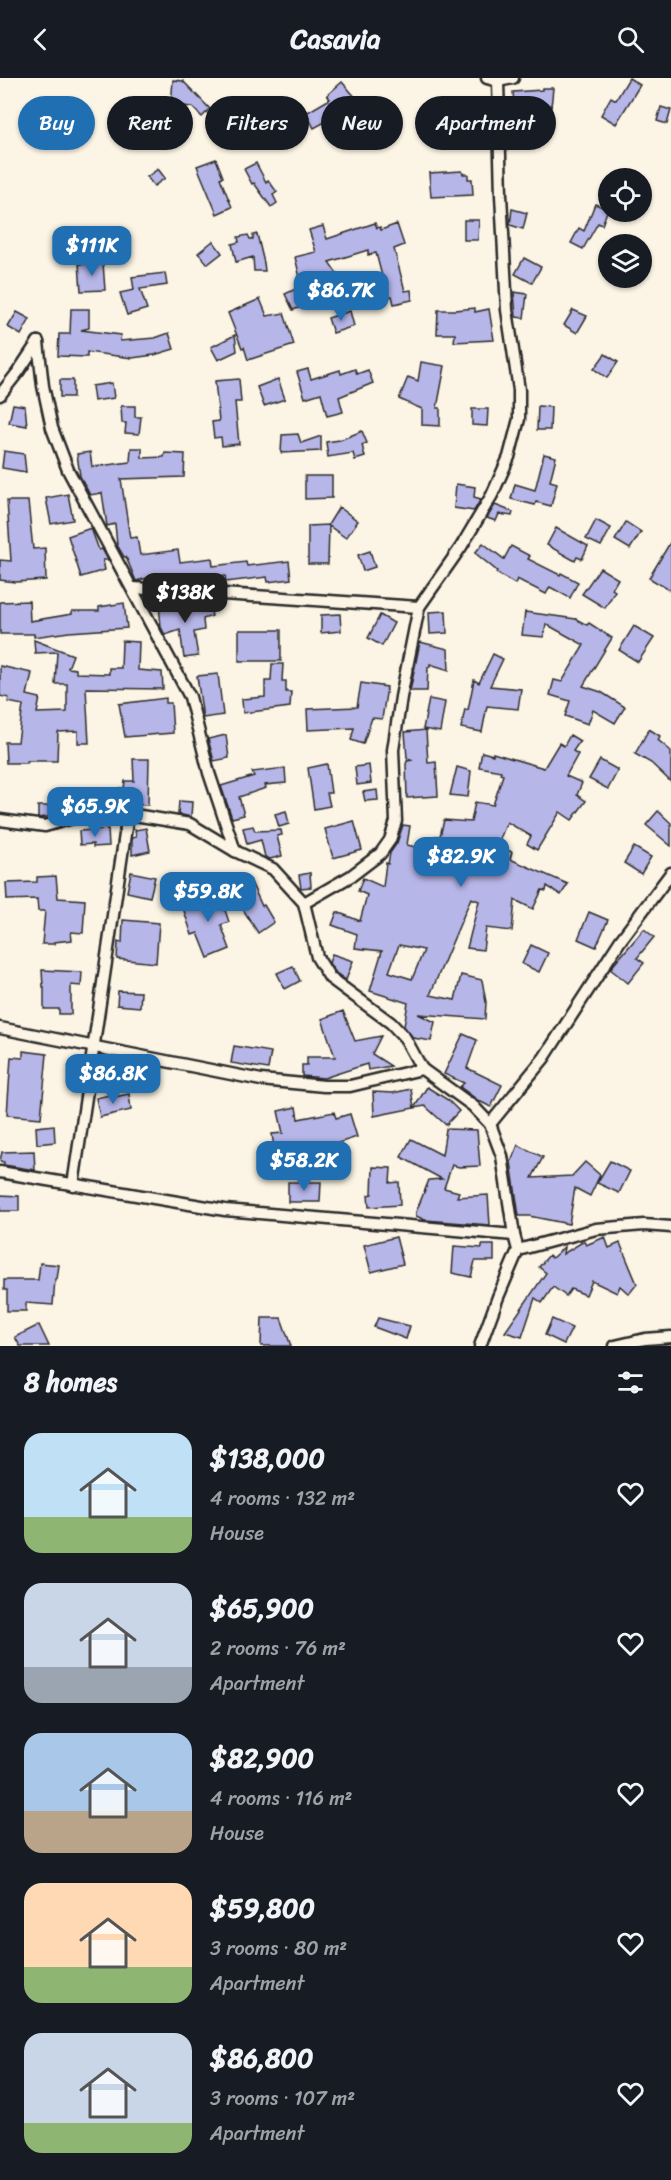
<!DOCTYPE html>
<meta charset="utf-8">
<style>
body{margin:0;font-family:Sriracha,sans-serif;background:#242831;color:#f1f3f6;height:100vh;display:flex;flex-direction:column;font-size:22px;white-space:nowrap}
*{box-sizing:border-box;margin:0}
p{font-size:20px;color:#9ea1a6}
.icon{flex:none;width:33px;height:33px;fill:none;stroke:currentColor;stroke-width:2;stroke-linecap:round;stroke-linejoin:round}
.map{position:relative;height:1268px;overflow:hidden}
.side{display:flex;flex-direction:column;background:#171b24;flex:1}
.side>*{flex:none}
.guide{position:absolute;left:18px;top:18px;width:636px;height:54px;display:flex;gap:12px}
.buttons{position:absolute;left:598px;top:90px;display:grid;gap:12px}
.buttons a{display:grid;place-items:center;width:54px;height:54px;border-radius:50%;background:#171b24;box-shadow:0 2px 4px #0004;font-size:30px}
.price{position:absolute;translate:-50% -51px;padding:0 14px;border-radius:12px;background:#1f6fb2;color:#fff;font-size:20px;line-height:39px;filter:drop-shadow(0 2px 3px #0008)}
.price::after{content:'';position:absolute;left:50%;top:36px;width:18px;height:14px;margin-left:-9px;background:inherit;clip-path:polygon(0 0,100% 0,50% 100%)}
.price.on{background:#222;color:#fff}
ul{padding:0;list-style:none}
li{display:flex;align-items:center;gap:18px;height:150px;padding:0 24px}
li span{display:grid;place-items:center;flex:none;width:168px;height:120px;border-radius:18px;color:#555}
li>.icon{margin-inline-start:auto}
span .icon{width:72px;height:72px;fill:#fffc;stroke-width:1}
li b{font-size:26px}
h2{display:flex;justify-content:space-between;align-items:center;height:72px;padding:0 24px;font-size:26px}
.tag{padding:0 21px;border-radius:27px;background:#171b24;box-shadow:0 2px 4px #0004;font-size:21px;line-height:54px}
.tag.on{background:#1f6fb2;color:#fff}
header{display:flex;justify-content:space-between;align-items:center;height:78px;padding:0 24px;background:#171b24;font-size:27px;font-weight:700}
.map>svg:first-child{display:block}
.building{fill:#b7b6e8;stroke:#2b2b2b;stroke-width:1.5;fill-rule:evenodd}
.lines{fill:none;stroke-linecap:round;stroke-linejoin:round}
.minor-casing{stroke:#2b2b2b;stroke-width:15}
.minor{stroke:#fcf5e5;stroke-width:10}
</style>
<header><svg class="icon" aria-label="back" viewBox="0 0 24 24"><path d="M15 5l-7 7 7 7"/></svg>Casavia<svg class="icon" aria-label="search" viewBox="0 0 24 24"><circle cx="10" cy="10" r="6"/><path d="M15 15l6 6"/></svg></header>
<div class="map">
<svg width="671" height="1268" viewBox="0 0 671 1268">
<rect width="100%" height="100%" fill="#fcf5e5"/>
<filter id="ink" filterUnits="userSpaceOnUse"><feTurbulence type="fractalNoise" baseFrequency=".0167" numOctaves="2"/><feDisplacementMap in="SourceGraphic" scale="12" xChannelSelector="R" yChannelSelector="G"/><feConvolveMatrix kernelMatrix="1 2 1 2 8 2 1 2 1" color-interpolation-filters="sRGB"/></filter>
<g filter="url(#ink)">
<g class="building">
<polygon points="629,0 640,7 616,46 601,37 611,19 616,22"/>
<polygon points="173,2 183,3 210,31 202,39 192,29 171,27"/>
<polygon points="342,4 357,21 342,35 314,50 306,35 330,21 327,17"/>
<polygon points="542,10 553,10 551,30 533,29 534,35 515,37 513,14 542,12"/>
<polygon points="272,21 281,38 268,45 259,28"/>
<polygon points="661,29 671,32 667,46 657,43"/>
<polygon points="216,81 223,99 220,100 232,129 217,136 197,88"/>
<polygon points="256,85 266,104 268,102 277,114 273,117 277,125 271,129 254,105 252,106 244,91"/>
<polygon points="158,91 165,100 154,108 147,99"/>
<polygon points="462,93 463,96 468,96 468,101 472,101 473,117 431,119 429,95"/>
<polygon points="595,126 608,131 602,147 598,145 583,171 571,165 579,150 584,153"/>
<polygon points="512,131 527,135 523,151 510,147"/>
<polygon points="464,142 479,142 478,162 464,162"/>
<polygon points="375,145 377,150 380,149 381,152 397,146 404,167 394,171 405,213 411,212 412,222 394,226 392,218 374,223 371,210 384,206 376,175 368,177 368,172 329,184 343,204 324,219 324,221 293,232 285,216 302,208 295,179 316,174 309,152 323,148 327,161"/>
<polygon points="257,156 264,185 265,193 254,193 253,179 236,184 232,166 239,164 238,159 248,157 250,161 253,161 253,157"/>
<polygon points="213,163 222,175 208,186 198,175"/>
<polygon points="524,180 541,189 532,205 515,196"/>
<polygon points="103,185 105,212 81,213 79,186"/>
<polygon points="165,195 167,207 140,211 147,231 127,237 120,215 134,212 132,199"/>
<polygon points="514,214 527,216 524,240 516,239"/>
<polygon points="260,221 267,238 284,235 294,267 248,282 244,269 242,270 228,235"/>
<polygon points="475,230 475,234 489,231 494,262 454,264 455,256 437,256 438,232 455,232"/>
<polygon points="71,231 89,231 89,250 81,252 121,257 120,263 155,260 169,255 174,271 154,277 132,280 87,274 87,279 58,278 59,256 70,256"/>
<polygon points="573,232 587,238 577,255 564,247"/>
<polygon points="350,233 354,248 333,255 328,240"/>
<polygon points="17,234 30,241 21,257 8,249"/>
<polygon points="235,257 237,273 218,282 211,269"/>
<polygon points="605,276 618,284 607,300 594,291"/>
<polygon points="421,284 445,288 437,330 440,330 440,348 422,347 422,331 399,321 408,299 418,303"/>
<polygon points="308,291 311,301 340,292 341,296 355,291 357,296 368,292 373,305 339,319 343,334 327,338 321,315 305,320 297,294"/>
<polygon points="239,301 241,324 235,324 239,366 222,368 221,359 214,360 212,344 219,343 215,303"/>
<polygon points="278,301 285,321 264,328 257,309"/>
<rect x="60" y="302" width="13" height="17"/>
<polygon points="112,305 114,320 94,323 92,308"/>
<polygon points="13,326 25,328 27,348 9,345"/>
<polygon points="121,328 135,328 135,339 141,339 139,356 125,355 126,345 122,345"/>
<polygon points="538,328 551,329 550,352 537,352"/>
<polygon points="472,331 488,331 487,348 472,347"/>
<polygon points="362,353 367,365 362,367 365,379 355,382 353,375 328,379 326,364 340,362"/>
<polygon points="298,356 301,365 321,358 321,373 281,375 282,357"/>
<polygon points="131,370 142,370 142,380 164,379 165,375 185,376 184,399 121,401 130,460 137,459 140,477 178,472 180,484 212,480 213,488 246,484 247,488 289,483 291,501 268,504 267,499 226,504 225,498 167,505 153,504 152,499 136,503 126,479 124,479 117,467 115,446 107,448 102,415 90,417 80,398 77,376 90,374 92,389 130,384"/>
<polygon points="4,373 24,376 26,394 2,390"/>
<polygon points="544,376 556,379 550,403 557,405 551,428 536,424 535,427 511,421 515,406 535,412"/>
<polygon points="305,398 332,398 332,420 305,421"/>
<polygon points="456,406 475,409 474,419 481,421 474,433 454,430"/>
<polygon points="68,416 73,442 51,446 46,420"/>
<polygon points="7,423 28,423 33,471 45,470 46,502 15,504 0,502 0,482 11,483"/>
<polygon points="495,427 513,434 512,438 499,436 496,443 487,440"/>
<polygon points="339,429 358,443 346,460 329,448 328,486 308,486 308,448 328,447"/>
<polygon points="596,442 611,450 601,468 586,461"/>
<polygon points="626,444 641,454 630,471 615,462"/>
<polygon points="91,450 99,472 102,471 108,482 103,482 105,492 81,499 68,458"/>
<polygon points="556,450 588,468 582,481 577,479 575,483 547,467"/>
<polygon points="671,463 671,513 649,500"/>
<polygon points="483,465 504,481 511,468 530,478 528,481 560,497 561,495 578,504 570,520 550,509 546,516 517,501 515,506 496,495 497,493 475,475"/>
<polygon points="370,473 375,489 363,493 358,477"/>
<polygon points="600,490 618,501 612,511 615,513 605,530 582,516"/>
<polygon points="29,523 30,543 72,536 72,533 99,533 99,529 124,525 127,550 69,554 34,559 34,556 0,556 0,524"/>
<polygon points="172,525 172,529 179,528 180,533 209,525 212,538 203,541 204,552 194,554 198,578 184,580 180,552 165,557 161,549 159,526"/>
<polygon points="446,533 447,555 430,556 429,534"/>
<polygon points="525,534 576,541 587,547 589,545 612,560 583,608 601,614 625,629 615,645 593,632 588,646 565,638 570,623 550,617 554,602 562,604 584,567 546,546 544,559 522,557"/>
<polygon points="340,536 341,553 321,555 321,537"/>
<polygon points="380,537 394,545 382,568 368,560"/>
<polygon points="634,548 654,560 638,584 619,572"/>
<rect x="239" y="552" width="42" height="31"/>
<polygon points="34,562 73,577 68,590 76,591 76,595 109,596 109,590 121,590 122,563 139,564 138,592 162,594 163,611 86,610 89,665 78,665 78,653 58,654 57,683 27,683 27,685 6,685 5,664 18,664 23,627 8,624 9,620 0,618 0,588 32,595 27,617 40,620 37,635 67,634 67,606 55,606 57,574 35,575"/>
<polygon points="420,564 448,571 449,592 430,586 430,589 428,589 427,613 410,613"/>
<polygon points="493,576 503,581 490,608 521,611 518,631 487,628 482,654 461,650 465,631 468,632 474,602 479,605"/>
<polygon points="272,586 283,586 282,603 286,603 286,614 291,614 290,629 243,635 242,621 265,619 265,603 271,603"/>
<polygon points="218,596 223,637 203,640 197,598"/>
<polygon points="361,605 387,609 382,641 372,640 363,666 351,662 354,650 308,652 307,631 357,629"/>
<polygon points="166,620 166,625 171,625 173,655 125,659 119,626"/>
<polygon points="429,621 445,624 440,654 423,651"/>
<polygon points="649,651 660,658 658,662 671,673 671,704 651,685 635,676"/>
<polygon points="426,652 428,685 436,684 438,718 407,720 406,686 407,683 413,682 407,680 405,654"/>
<polygon points="226,657 229,680 214,683 208,661"/>
<path d="M570,657L580,663L573,673L578,676L566,698L582,705L577,717L586,723L572,742L560,734L537,772L527,766L531,758L507,744L497,768L512,774L510,781L568,806L561,817L547,808L546,813L542,812L533,831L515,822L512,853L486,850L483,872L467,870L479,823L471,820L430,917L455,922L461,897L482,902L486,924L485,941L418,936L435,944L431,963L413,960L404,948L408,925L370,913L382,873L355,870L357,856L332,847L337,834L360,843L367,817L358,813L363,800L383,809L386,785L388,786L390,775L397,765L403,747L410,748L407,767L433,773L435,758H440L444,742L471,744L475,724L493,727L503,697L500,696L501,693L479,689L482,674L493,677V675L544,690L559,665L564,668ZM399,867L424,872L412,901L389,894Z"/>
<polygon points="133,681 149,681 148,727 123,726 120,710 124,710 125,703 134,703"/>
<polygon points="600,682 618,692 608,711 589,701"/>
<polygon points="327,686 331,715 327,715 330,728 314,731 308,690"/>
<polygon points="369,687 371,705 357,707 355,689"/>
<polygon points="457,689 471,693 468,719 450,717"/>
<polygon points="285,690 286,705 265,707 266,710 239,719 244,737 232,740 221,708 254,698 252,694"/>
<polygon points="377,712 378,722 365,723 363,714"/>
<polygon points="179,723 192,724 191,739 178,736"/>
<polygon points="38,728 53,728 53,738 38,740"/>
<polygon points="286,733 289,746 279,749 275,736"/>
<polygon points="658,733 671,745 671,768 646,747"/>
<polygon points="354,743 362,772 333,780 325,751"/>
<polygon points="253,748 255,753 281,752 282,757 277,758 282,778 270,781 265,779 261,762 247,766 243,750"/>
<polygon points="146,750 150,773 132,777 132,760 136,759 135,752"/>
<polygon points="108,751 109,768 93,769 93,766 80,767 79,753"/>
<polygon points="634,769 651,779 641,796 624,785"/>
<polygon points="131,794 155,799 150,819 127,814"/>
<polygon points="310,795 311,809 301,810 299,797"/>
<polygon points="56,798 58,820 85,822 83,855 71,854 72,862 54,864 54,866 42,866 45,833 38,833 37,821 7,822 6,805 37,804 37,799"/>
<polygon points="250,802 262,828 264,827 274,844 258,855 230,811"/>
<polygon points="219,814 229,844 221,847 230,871 208,880 198,855 192,857 182,827"/>
<polygon points="589,834 608,842 596,869 578,861"/>
<polygon points="123,842 159,845 156,885 117,881 118,864 122,865"/>
<polygon points="644,851 654,859 637,880 644,885 628,905 610,891"/>
<polygon points="531,867 548,875 539,894 522,886"/>
<polygon points="332,876 353,883 346,902 336,895 329,885"/>
<polygon points="293,888 300,903 285,911 277,895"/>
<polygon points="42,892 82,894 81,908 71,907 71,936 59,936 59,931 44,931 44,909 43,909"/>
<polygon points="118,913 141,914 140,929 117,927"/>
<polygon points="343,933 355,963 381,958 372,976 391,988 368,992 367,986 324,1000 302,998 302,987 307,987 307,979 335,979 322,941"/>
<polygon points="463,956 477,962 467,990 502,1007 491,1029 479,1023 460,1009 464,1005 444,996"/>
<polygon points="234,968 271,974 268,991 231,985"/>
<polygon points="23,973 47,976 41,1040 7,1037 11,979 23,980"/>
<polygon points="427,1009 448,1022 459,1033 446,1047 425,1028 414,1030"/>
<polygon points="411,1011 414,1030 374,1038 373,1014 393,1015"/>
<polygon points="114,1016 114,1019 129,1016 131,1032 100,1039 96,1020"/>
<polygon points="296,1029 298,1041 334,1034 336,1040 350,1036 357,1059 338,1065 338,1080 324,1081 323,1075 284,1077 283,1069 274,1070 272,1056 283,1055 278,1033"/>
<polygon points="54,1047 55,1064 37,1066 36,1049"/>
<polygon points="446,1051 477,1052 480,1088 459,1089 452,1087 444,1110 459,1114 457,1119 488,1117 490,1147 425,1142 416,1138 416,1134 429,1102 442,1101 401,1079 411,1061 442,1077"/>
<polygon points="518,1067 543,1079 532,1100 572,1098 585,1084 600,1097 590,1118 575,1110 569,1146 529,1138 519,1138 511,1084"/>
<polygon points="34,1073 35,1092 4,1087 4,1084 0,1083 2,1074"/>
<polygon points="610,1083 630,1093 619,1115 597,1105"/>
<polygon points="373,1089 391,1090 390,1105 399,1104 400,1127 369,1129 368,1117 372,1116"/>
<polygon points="288,1104 321,1104 320,1124 288,1124"/>
<polygon points="0,1117 19,1118 19,1133 0,1133"/>
<polygon points="396,1159 403,1186 371,1194 364,1167"/>
<polygon points="605,1159 609,1170 620,1165 637,1206 629,1216 620,1208 617,1215 592,1203 586,1217 571,1211 566,1218 553,1209 542,1225 535,1220 522,1259 505,1254 546,1195 539,1189 549,1177 552,1180 564,1169 563,1176 584,1163 586,1167"/>
<polygon points="482,1167 494,1167 494,1183 475,1183 471,1199 452,1195 454,1168 482,1170"/>
<polygon points="40,1185 59,1187 57,1201 55,1201 53,1227 26,1225 26,1233 7,1233 7,1212 4,1212 4,1202 38,1202"/>
<polygon points="262,1240 281,1240 291,1268 261,1268"/>
<polygon points="378,1240 410,1248 406,1261 374,1249"/>
<polygon points="552,1241 572,1250 564,1266 545,1257"/>
<polygon points="39,1247 49,1268 20,1268 15,1259"/>
</g>
<g class="lines">
<g class="minor-casing">
<g id="minor">
<polyline points="487,0 498,3 513,0"/>
<polyline points="38,264 43,308 52,350 68,392 190,619 209,695 235,773"/>
<polyline points="0,317 18,294 38,264"/>
<polyline points="133,510 419,529"/>
<polyline points="0,742 45,748 83,737 128,736 190,746 235,773 273,791 304,825 317,879 330,900 391,945 405,960 422,991 473,1028 490,1046 502,1078 514,1157 518,1172 498,1219 480,1268"/>
<polyline points="304,825 351,798 380,776 390,762 396,743 393,672 401,619 419,529 461,469 492,417 509,379 519,341 519,312 507,232 501,117 498,3"/>
<polyline points="0,950 261,1002 324,1008 350,1008 422,991"/>
<polyline points="490,1046 544,980 620,863 671,795"/>
<polyline points="0,1094 225,1132 514,1157"/>
<polyline points="73,1107 128,736"/>
<polyline points="518,1172 596,1151 644,1147 671,1149"/>
<polyline points="615,1268 645,1261 671,1259"/>
</g>
</g>
<use href="#minor" class="minor"/>
</g>
</g>
</svg>
<div class="buttons">
<a><svg class="icon" aria-label="locate" viewBox="0 0 24 24"><circle cx="12" cy="12" r="6"/><path d="M12 2v4M12 18v4M2 12h4M18 12h4"/></svg></a>
<a><svg class="icon" aria-label="layers" viewBox="0 0 24 24"><path d="M12 4l9 5-9 5-9-5zM3 14l9 5 9-5"/></svg></a>
</div>
<b class="price" style="left:92px;top:199px">$111K</b>
<b class="price" style="left:341px;top:244px">$86.7K</b>
<b class="price on" style="left:185px;top:546px">$138K</b>
<b class="price" style="left:95px;top:760px">$65.9K</b>
<b class="price" style="left:461px;top:810px">$82.9K</b>
<b class="price" style="left:208px;top:845px">$59.8K</b>
<b class="price" style="left:113px;top:1027px">$86.8K</b>
<b class="price" style="left:304px;top:1114px">$58.2K</b>
<div class="guide">
<a class="tag on">Buy</a>
<a class="tag">Rent</a>
<a class="tag">Filters</a>
<a class="tag">New</a>
<a class="tag">Apartment</a>
</div>
</div>
<section class="side">
<h2>8 homes<svg class="icon" aria-label="filters" viewBox="0 0 24 24"><path d="M4 7h16M4 17h16"/><circle cx="9" cy="7" r="2"/><circle cx="15" cy="17" r="2"/></svg></h2>
<ul>
<li><span style="background:linear-gradient(#bfe0f5 70%,#8fb573 0)"><svg class="icon" aria-label="home" viewBox="0 0 24 24"><path d="M3 11l9-7 9 7M6 9v11h12V9"/></svg></span><div><b>$138,000</b><p>4 rooms · 132 m²</p><p>House</p></div><svg class="icon" aria-label="heart" viewBox="0 0 24 24"><path d="M12 20l-8-8c-3-5 5-10 8-4 3-6 11-1 8 4z"/></svg></li>
<li><span style="background:linear-gradient(#c9d6e8 70%,#9aa5b1 0)"><svg class="icon" aria-label="home" viewBox="0 0 24 24"><path d="M3 11l9-7 9 7M6 9v11h12V9"/></svg></span><div><b>$65,900</b><p>2 rooms · 76 m²</p><p>Apartment</p></div><svg class="icon" aria-label="heart" viewBox="0 0 24 24"><path d="M12 20l-8-8c-3-5 5-10 8-4 3-6 11-1 8 4z"/></svg></li>
<li><span style="background:linear-gradient(#a9c7e8 65%,#b9a48a 0)"><svg class="icon" aria-label="home" viewBox="0 0 24 24"><path d="M3 11l9-7 9 7M6 9v11h12V9"/></svg></span><div><b>$82,900</b><p>4 rooms · 116 m²</p><p>House</p></div><svg class="icon" aria-label="heart" viewBox="0 0 24 24"><path d="M12 20l-8-8c-3-5 5-10 8-4 3-6 11-1 8 4z"/></svg></li>
<li><span style="background:linear-gradient(#ffd9b3 70%,#8fb573 0)"><svg class="icon" aria-label="home" viewBox="0 0 24 24"><path d="M3 11l9-7 9 7M6 9v11h12V9"/></svg></span><div><b>$59,800</b><p>3 rooms · 80 m²</p><p>Apartment</p></div><svg class="icon" aria-label="heart" viewBox="0 0 24 24"><path d="M12 20l-8-8c-3-5 5-10 8-4 3-6 11-1 8 4z"/></svg></li>
<li><span style="background:linear-gradient(#c9d6e8 75%,#8fb573 0)"><svg class="icon" aria-label="home" viewBox="0 0 24 24"><path d="M3 11l9-7 9 7M6 9v11h12V9"/></svg></span><div><b>$86,800</b><p>3 rooms · 107 m²</p><p>Apartment</p></div><svg class="icon" aria-label="heart" viewBox="0 0 24 24"><path d="M12 20l-8-8c-3-5 5-10 8-4 3-6 11-1 8 4z"/></svg></li>
</ul>
</section>
